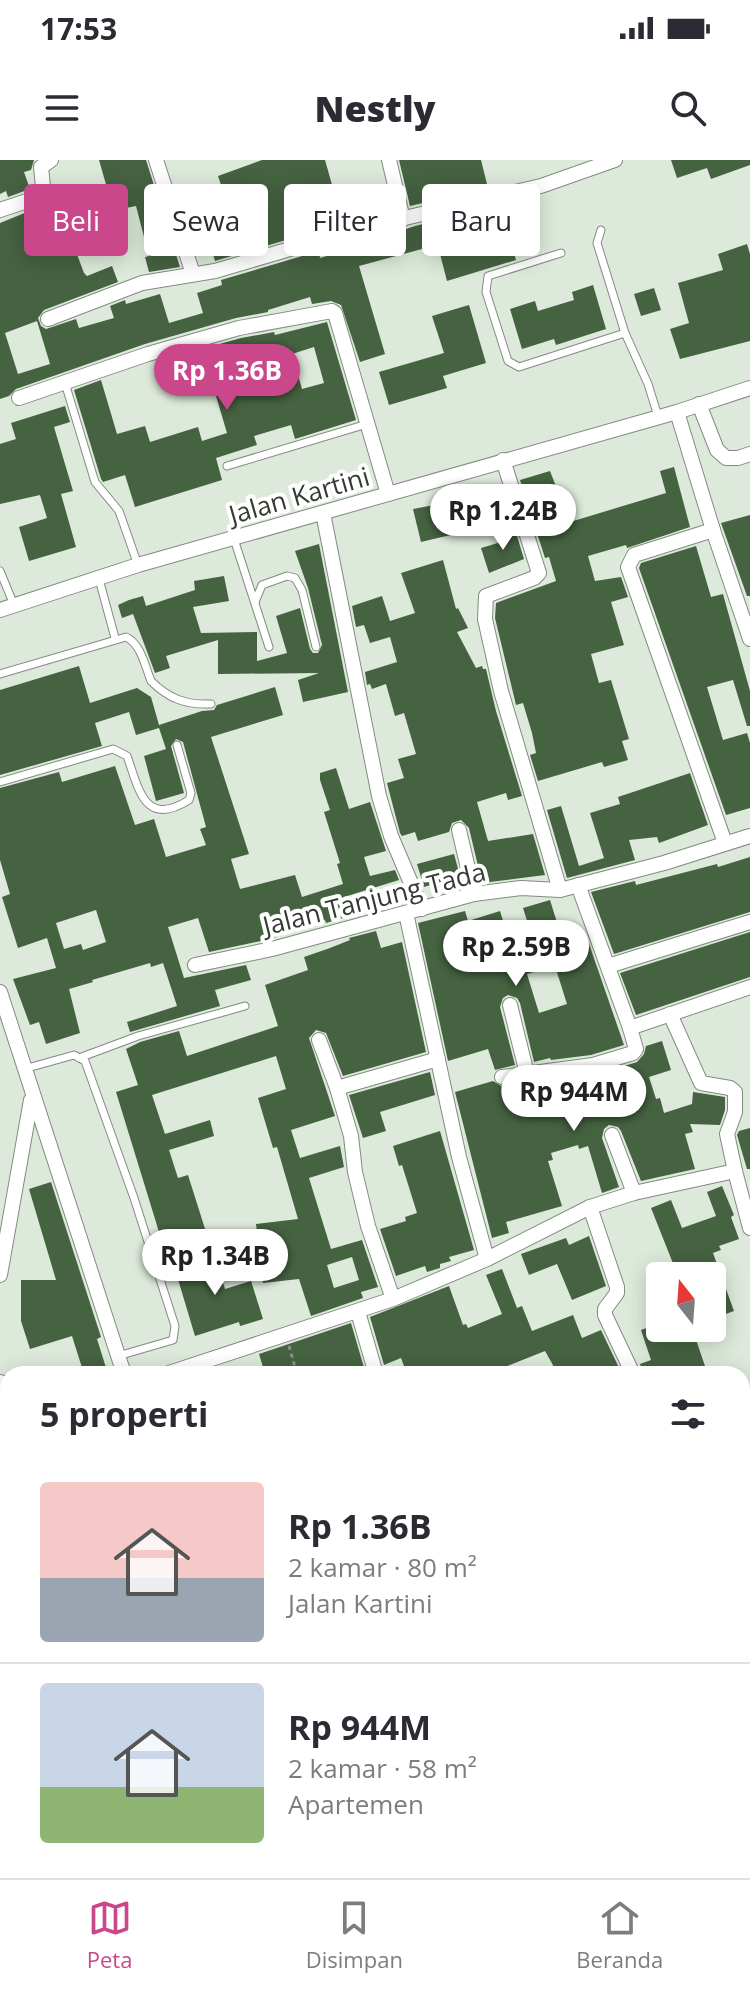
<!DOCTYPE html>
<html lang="id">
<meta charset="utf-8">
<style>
body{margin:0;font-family:"Open Sans",sans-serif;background:#f2f2f3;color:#2b2b33;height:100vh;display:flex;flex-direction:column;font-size:30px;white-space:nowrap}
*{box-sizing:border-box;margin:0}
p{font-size:26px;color:#7c7c81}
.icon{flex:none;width:44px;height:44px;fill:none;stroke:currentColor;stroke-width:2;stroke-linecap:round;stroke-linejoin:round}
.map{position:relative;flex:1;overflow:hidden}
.drawer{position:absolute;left:0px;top:1206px;width:750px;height:512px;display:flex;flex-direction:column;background:#fff;border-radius:24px 24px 0 0;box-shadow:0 4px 20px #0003}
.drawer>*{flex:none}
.guide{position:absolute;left:24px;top:24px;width:702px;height:72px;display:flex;gap:16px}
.needle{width:52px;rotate:343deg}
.fabs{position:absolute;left:646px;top:1102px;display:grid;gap:16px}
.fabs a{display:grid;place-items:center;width:80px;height:80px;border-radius:8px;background:#fff;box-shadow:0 4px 20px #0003;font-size:40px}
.price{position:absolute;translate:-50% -68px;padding:0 18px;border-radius:28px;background:#fff;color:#222;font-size:26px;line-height:52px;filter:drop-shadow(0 2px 4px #0008)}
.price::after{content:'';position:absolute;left:50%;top:48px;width:24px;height:18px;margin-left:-12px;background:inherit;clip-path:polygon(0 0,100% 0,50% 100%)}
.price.on{background:#cb478b;color:#fff}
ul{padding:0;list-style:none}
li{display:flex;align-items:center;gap:24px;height:200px;padding:0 40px}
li+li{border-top:2px solid #e1e1e2}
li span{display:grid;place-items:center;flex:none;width:224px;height:160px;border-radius:8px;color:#555}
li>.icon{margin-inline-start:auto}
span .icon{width:96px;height:96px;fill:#fffc;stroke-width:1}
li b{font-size:34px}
h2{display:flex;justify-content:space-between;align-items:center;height:96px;padding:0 40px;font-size:34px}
.pill{padding:0 28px;border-radius:8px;background:#fff;box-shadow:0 4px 20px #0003;font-size:28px;line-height:72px}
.pill.on{background:#cb478b;color:#fff}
.status{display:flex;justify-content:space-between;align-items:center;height:56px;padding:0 40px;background:#fff;direction:ltr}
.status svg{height:22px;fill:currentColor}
header{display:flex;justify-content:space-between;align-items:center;height:104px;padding:0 40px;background:#fff;font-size:36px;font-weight:800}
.dock{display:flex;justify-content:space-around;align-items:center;height:112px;border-top:2px solid #e1e1e2;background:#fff;font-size:22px;color:#7c7c81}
.dock a{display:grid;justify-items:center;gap:4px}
.dock .on{color:#cb478b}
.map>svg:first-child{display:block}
.building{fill:#456241;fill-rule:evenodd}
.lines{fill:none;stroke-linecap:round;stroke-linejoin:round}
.service-casing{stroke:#808c7f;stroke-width:9}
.minor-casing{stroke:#808c7f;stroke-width:16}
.path{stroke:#8a9389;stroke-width:3;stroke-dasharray:4 4;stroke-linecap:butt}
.service{stroke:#fff;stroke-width:7}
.minor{stroke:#fff;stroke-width:14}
.labels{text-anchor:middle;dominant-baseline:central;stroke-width:8;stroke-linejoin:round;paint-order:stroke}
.street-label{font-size:26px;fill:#343933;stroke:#fff}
</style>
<div class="status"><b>17:53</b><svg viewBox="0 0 49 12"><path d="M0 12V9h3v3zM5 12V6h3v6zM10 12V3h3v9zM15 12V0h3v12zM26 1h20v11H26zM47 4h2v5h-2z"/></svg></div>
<header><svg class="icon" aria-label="menu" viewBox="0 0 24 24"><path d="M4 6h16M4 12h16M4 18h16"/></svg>Nestly<svg class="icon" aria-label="search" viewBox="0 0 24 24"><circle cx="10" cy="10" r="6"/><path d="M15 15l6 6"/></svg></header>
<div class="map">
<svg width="750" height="1718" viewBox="0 0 750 1718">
<rect width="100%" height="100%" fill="#ddeadb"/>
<g class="building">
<polygon points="0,0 34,0 31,10 24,12 30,29 8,37 6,31 0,34"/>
<polygon points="99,0 146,0 180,107 149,112 145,97 149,96 136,46 126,48 125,44 107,49 101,30 107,28"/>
<polygon points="262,0 325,0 342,60 312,68 313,72 215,101 208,77 198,81 184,37 221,25 218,16"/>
<polygon points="399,0 481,0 488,28 410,46"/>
<polygon points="671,0 750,0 750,5 711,19 707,8 677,18"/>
<path d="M75,43L87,76L72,81L84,113L87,116L112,106L118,122L44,150L38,158L41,166L46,169L76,159L79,168L114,158L110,146L125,140L126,144L160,134L169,163L203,153L197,133L222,125L221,120L319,91L320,98L350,89L349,84L372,77L373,80L415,66L455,56L464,88L509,76L516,100L447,121L439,90L434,91L433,86L359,106L385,194L360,202L341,145L331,141L312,144L310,137L268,150V152L236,158L145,184L16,229L9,236L0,239V63L37,48L39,54ZM37,161L50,204L18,214L5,173Z"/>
<polygon points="747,84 750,94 750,181 680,199 670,169 689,163 678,123 723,110 718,94"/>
<polygon points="593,125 606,169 556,185 554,179 522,189 510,149 535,141 538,151 574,140 572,132"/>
<polygon points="654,128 661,150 641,156 634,134"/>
<polygon points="469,145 486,203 443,216 447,228 389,245 379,212 444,193 432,156"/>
<path d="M327,162L356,260L295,279L291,265L254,276L257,285L216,298L222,320L135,347L125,315L103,322L101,319L74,230L101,220L117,274L145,266L150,282L198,267L202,281L227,273L202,189L241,178L274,172L275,175ZM314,187L324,223L302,229L292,194Z"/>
<polygon points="65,246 70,262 54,267 73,331 61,334 76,387 29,401 19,367 47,358 40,335 0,344 0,284 16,279 11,263"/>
<polygon points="674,307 690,367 627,388 626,385 588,396 595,421 621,417 628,437 611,442 624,485 591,494 599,523 611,520 629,579 622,581 628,600 604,607 602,602 538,621 530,595 536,593 532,573 523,543 516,545 495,458 496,443 556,421 549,397 545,398 520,320 550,311 570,362 666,333 660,311"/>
<polygon points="450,342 459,373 421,382 413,349"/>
<polygon points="750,355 750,436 747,436 721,363"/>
<polygon points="514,366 524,399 489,413 481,388 508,380 505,369"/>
<polygon points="319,384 348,532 303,542 298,520 319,513 218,514 218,480 166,496 170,508 155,513 133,454 122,458 118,445 129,440 143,436 146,446 195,430 194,421 224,416 229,441 193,447 201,473 257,472 257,501 287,493 276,456 300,448 310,489 313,493 318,493 322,485 308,428 295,391"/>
<polygon points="696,386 711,437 723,434 750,531 750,566 747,566 733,520 707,527 723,580 747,573 750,583 750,648 726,655 639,408 641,403"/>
<polygon points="443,400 456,449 458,448 468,468 457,472 476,508 482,506 483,509 486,509 496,551 522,636 508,640 506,633 477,642 488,681 533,674 545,715 482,723 469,668 461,660 452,663 449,672 418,681 415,672 402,676 400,673 387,623 404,618 398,599 416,594 404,553 395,556 386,524 372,529 370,524 367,525 365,512 397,502 390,477 370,483 364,465 356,467 352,446 382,436 390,461 415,453 401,413"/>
<path d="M79,506L90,543L137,528L151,537L159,565L202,551L214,550L217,545L275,527L283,555L211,577L249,694L231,699L240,729L295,715L302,737L343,724L337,704L340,703L324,652L330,650L320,620V613L336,608L349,649L370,642L386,691L364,697L370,716L395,710L399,720L344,737L349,756L326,763L325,760L270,779L209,792L198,758L168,767L184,818L246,805L251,820L215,830L220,846L130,872L127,862L177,846L163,803L151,807L150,803L92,820L93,822L69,829L80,873L46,884L39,862L30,865L13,819L56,808L47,778L18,788L2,737L10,734L0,700V628L59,612L62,622L115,606L135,665L154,659L166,697L206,685L200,669L206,667L183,582L176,579L171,586L184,633L156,641L144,596L166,589L159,568L136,575L129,552L95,563L102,586L0,615V530ZM96,750L106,782L83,790L81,784L64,789L56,763Z"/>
<polygon points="690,613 708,665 659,683 657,677 629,680 635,700 567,718 547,650 561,646 579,706 604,698 590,653 620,644 618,637"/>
<polygon points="454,694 460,716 424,727 417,704"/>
<polygon points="750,697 750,752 614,794 591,732 635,721 636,725 717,704 718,707"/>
<path d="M550,740L564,785L587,778L624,885L591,895L551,900L550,898L534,902L520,843L517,838L508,835L503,838L500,847L515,905L495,910L488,889L448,901L418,763L465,751L468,761L500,751L514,796L536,789L523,748ZM555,806L567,844L539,853L527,814Z"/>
<path d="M376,771L381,788L402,782L426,892L343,916L326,873L316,870L309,878L335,956L291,970L300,998L340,986L344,1007L309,1018L331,1089L362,1080L378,1127L361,1132L363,1138L311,1156L299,1119L263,1123L256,1064L298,1059L277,987L273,988L258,938L286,929L276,896L152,935L165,974L210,960L214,976L169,990L178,1018L188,1015L206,1072L163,1085L116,932L138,925L126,889L140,882L179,871L187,896L278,866L265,825L308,810L304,797L330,788L350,780L349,778ZM352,1097L359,1120L334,1128L327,1105Z"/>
<polygon points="750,772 750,817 636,855 620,813"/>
<polygon points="662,881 671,910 649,917 656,939 660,938 664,953 692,944 693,932 725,937 725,950 720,965 690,964 693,972 685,974 695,1009 641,1021 621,971 618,967 609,965 604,969 602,978 619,1027 602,1033 588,986 579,989 578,985 551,993 553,1000 548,1001 562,1046 506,1062 509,1073 492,1078 455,932 493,921 503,927 528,924 530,930 557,920 596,915 637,902 644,894 646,886"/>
<polygon points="430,912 435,935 380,952 386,971 363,978 349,935"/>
<polygon points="750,968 750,1009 747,1009 737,975 739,971"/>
<polygon points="440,971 474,1090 449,1097 451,1101 440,1104 440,1108 427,1112 425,1106 396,1116 380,1069 406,1061 405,1057 417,1053 402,1005 399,1006 393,986"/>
<polygon points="51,1022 101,1177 97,1179 108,1214 84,1214 72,1176 30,1189 21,1161 21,1120 56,1120 29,1029"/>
<polygon points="722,1026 734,1055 731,1057 739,1079 719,1086 721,1090 713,1093 734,1151 712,1159 712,1116 678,1116 651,1048 671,1040 682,1068 716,1056 707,1032"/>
<polygon points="589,1076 606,1126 572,1140 557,1104 529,1115 521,1094 566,1078 569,1085"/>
<polygon points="214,1094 225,1129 251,1121 263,1159 240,1166 239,1162 195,1176 174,1106"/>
<polygon points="502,1109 517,1148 522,1146 532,1171 573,1155 582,1178 601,1170 622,1214 558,1214 545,1191 487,1214 407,1214 401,1198 384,1205 370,1157 449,1126 463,1165 466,1164 468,1168 502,1154 486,1115"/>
<polygon points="351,1163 365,1211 356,1214 265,1214 259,1194"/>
<polygon points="660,1163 660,1168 692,1168 706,1209 691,1214 643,1214 640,1204 651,1200 641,1170"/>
</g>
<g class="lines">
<g class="service-casing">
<g id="service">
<polyline points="601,70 597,83 625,173 648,224 658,256"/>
<polyline points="561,93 488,116 486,132 508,201 519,207 625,173"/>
<polyline points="65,223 95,322 119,351 138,405"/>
<polyline points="227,306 367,264"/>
<polyline points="234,379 269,487"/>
<polyline points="0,411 14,445"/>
<polyline points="99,419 115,478"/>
<polyline points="255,442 262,425 287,416 295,418 302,430 316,487"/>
<path d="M0,514L126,477C141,484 145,506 151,521C169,539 186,545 211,544"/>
<path d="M0,622L113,589L127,596C139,629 144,668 189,640L191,633L177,585"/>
<polyline points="79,898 138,876 245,846"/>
<polyline points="24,909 74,895 85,901 134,1038 175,1166 173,1180 118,1196"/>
</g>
</g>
<g class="minor-casing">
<g id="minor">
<polyline points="156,0 193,114"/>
<polyline points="389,0 403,59"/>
<polyline points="0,50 39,37 43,27 41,7 51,0"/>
<polyline points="48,159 142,123 215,111 358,69 541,26 615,0"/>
<polyline points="19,238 148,194 239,168 332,151 335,153 388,334"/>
<polyline points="699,244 717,290 726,298 738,298 750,294"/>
<polyline points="677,252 713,370 750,479"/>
<polyline points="503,300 539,413 534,418 486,436 485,459 501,531 560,730"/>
<polyline points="323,353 379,636 391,676 422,749"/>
<polyline points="713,370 634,395 628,407 725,683"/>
<polyline points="0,450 138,405 677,252 750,228"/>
<polyline points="459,670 474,734"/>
<polyline points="578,725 630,868"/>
<polyline points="406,753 459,997 487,1099"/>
<polyline points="195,805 272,789 474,734 521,728 560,730 664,703 750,676"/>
<polyline points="608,806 750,762"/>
<polyline points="0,832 124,1214"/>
<polyline points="510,845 527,914"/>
<polyline points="670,854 701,923 730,928 735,932 735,952 727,974 735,1011"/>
<polyline points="319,880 337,928 351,976 355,1012 368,1066 393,1139"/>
<polyline points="502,917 593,905 633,893 636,889 630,868 750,827"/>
<polyline points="337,928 438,899"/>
<polyline points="612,975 634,1033"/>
<polyline points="590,1047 617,1127 617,1133 605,1149 605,1155 633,1214"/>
<polyline points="0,1115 31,940"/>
<polyline points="358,1152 376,1214"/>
<polyline points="166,1214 393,1139 487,1099 590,1047 634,1033 735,1011 750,1068"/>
<polyline points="0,1222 8,1224"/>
<polyline points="742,1466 750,1485"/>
<polyline points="0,1519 8,1516"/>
<polyline points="742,1569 750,1566"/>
<polyline points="294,1710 296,1718"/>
<polyline points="582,1710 584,1718"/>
<polyline points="716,1710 718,1718"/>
<polyline points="213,1718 236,1710"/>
</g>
</g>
<polyline class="path" points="289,1186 297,1214"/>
<use href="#service" class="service"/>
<use href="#minor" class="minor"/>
</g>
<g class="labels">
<g class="street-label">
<text transform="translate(299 335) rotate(-16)">Jalan Kartini</text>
<text transform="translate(374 738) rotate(-14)">Jalan Tanjung Tada</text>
</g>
</g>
</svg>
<div class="fabs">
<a><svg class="needle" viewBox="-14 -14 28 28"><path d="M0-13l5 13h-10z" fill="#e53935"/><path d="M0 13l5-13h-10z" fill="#7c7c81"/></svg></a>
</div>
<b class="price on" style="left:227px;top:252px">Rp 1.36B</b>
<b class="price" style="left:503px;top:392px">Rp 1.24B</b>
<b class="price" style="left:516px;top:828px">Rp 2.59B</b>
<b class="price" style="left:574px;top:973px">Rp 944M</b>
<b class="price" style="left:215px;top:1137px">Rp 1.34B</b>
<div class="guide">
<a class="pill on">Beli</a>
<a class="pill">Sewa</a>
<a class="pill">Filter</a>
<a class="pill">Baru</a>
</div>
<section class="drawer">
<h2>5 properti<svg class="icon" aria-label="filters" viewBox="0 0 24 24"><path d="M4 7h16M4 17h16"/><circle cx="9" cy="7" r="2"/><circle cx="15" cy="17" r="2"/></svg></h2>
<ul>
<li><span style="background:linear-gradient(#f6c9c9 60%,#9aa5b1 0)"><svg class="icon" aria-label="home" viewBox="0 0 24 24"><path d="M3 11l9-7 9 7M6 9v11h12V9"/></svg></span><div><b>Rp 1.36B</b><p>2 kamar · 80 m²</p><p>Jalan Kartini</p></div></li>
<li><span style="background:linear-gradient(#c9d6e8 65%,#8fb573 0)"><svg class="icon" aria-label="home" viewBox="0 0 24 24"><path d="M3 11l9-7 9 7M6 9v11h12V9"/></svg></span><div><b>Rp 944M</b><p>2 kamar · 58 m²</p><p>Apartemen</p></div></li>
</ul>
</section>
</div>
<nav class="dock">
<a class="on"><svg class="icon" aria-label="map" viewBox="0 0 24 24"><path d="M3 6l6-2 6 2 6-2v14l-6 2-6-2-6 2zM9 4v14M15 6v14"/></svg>Peta</a>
<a><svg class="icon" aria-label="saved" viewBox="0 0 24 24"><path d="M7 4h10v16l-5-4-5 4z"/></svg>Disimpan</a>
<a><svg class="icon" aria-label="home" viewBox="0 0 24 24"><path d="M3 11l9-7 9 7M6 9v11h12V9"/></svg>Beranda</a>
</nav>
